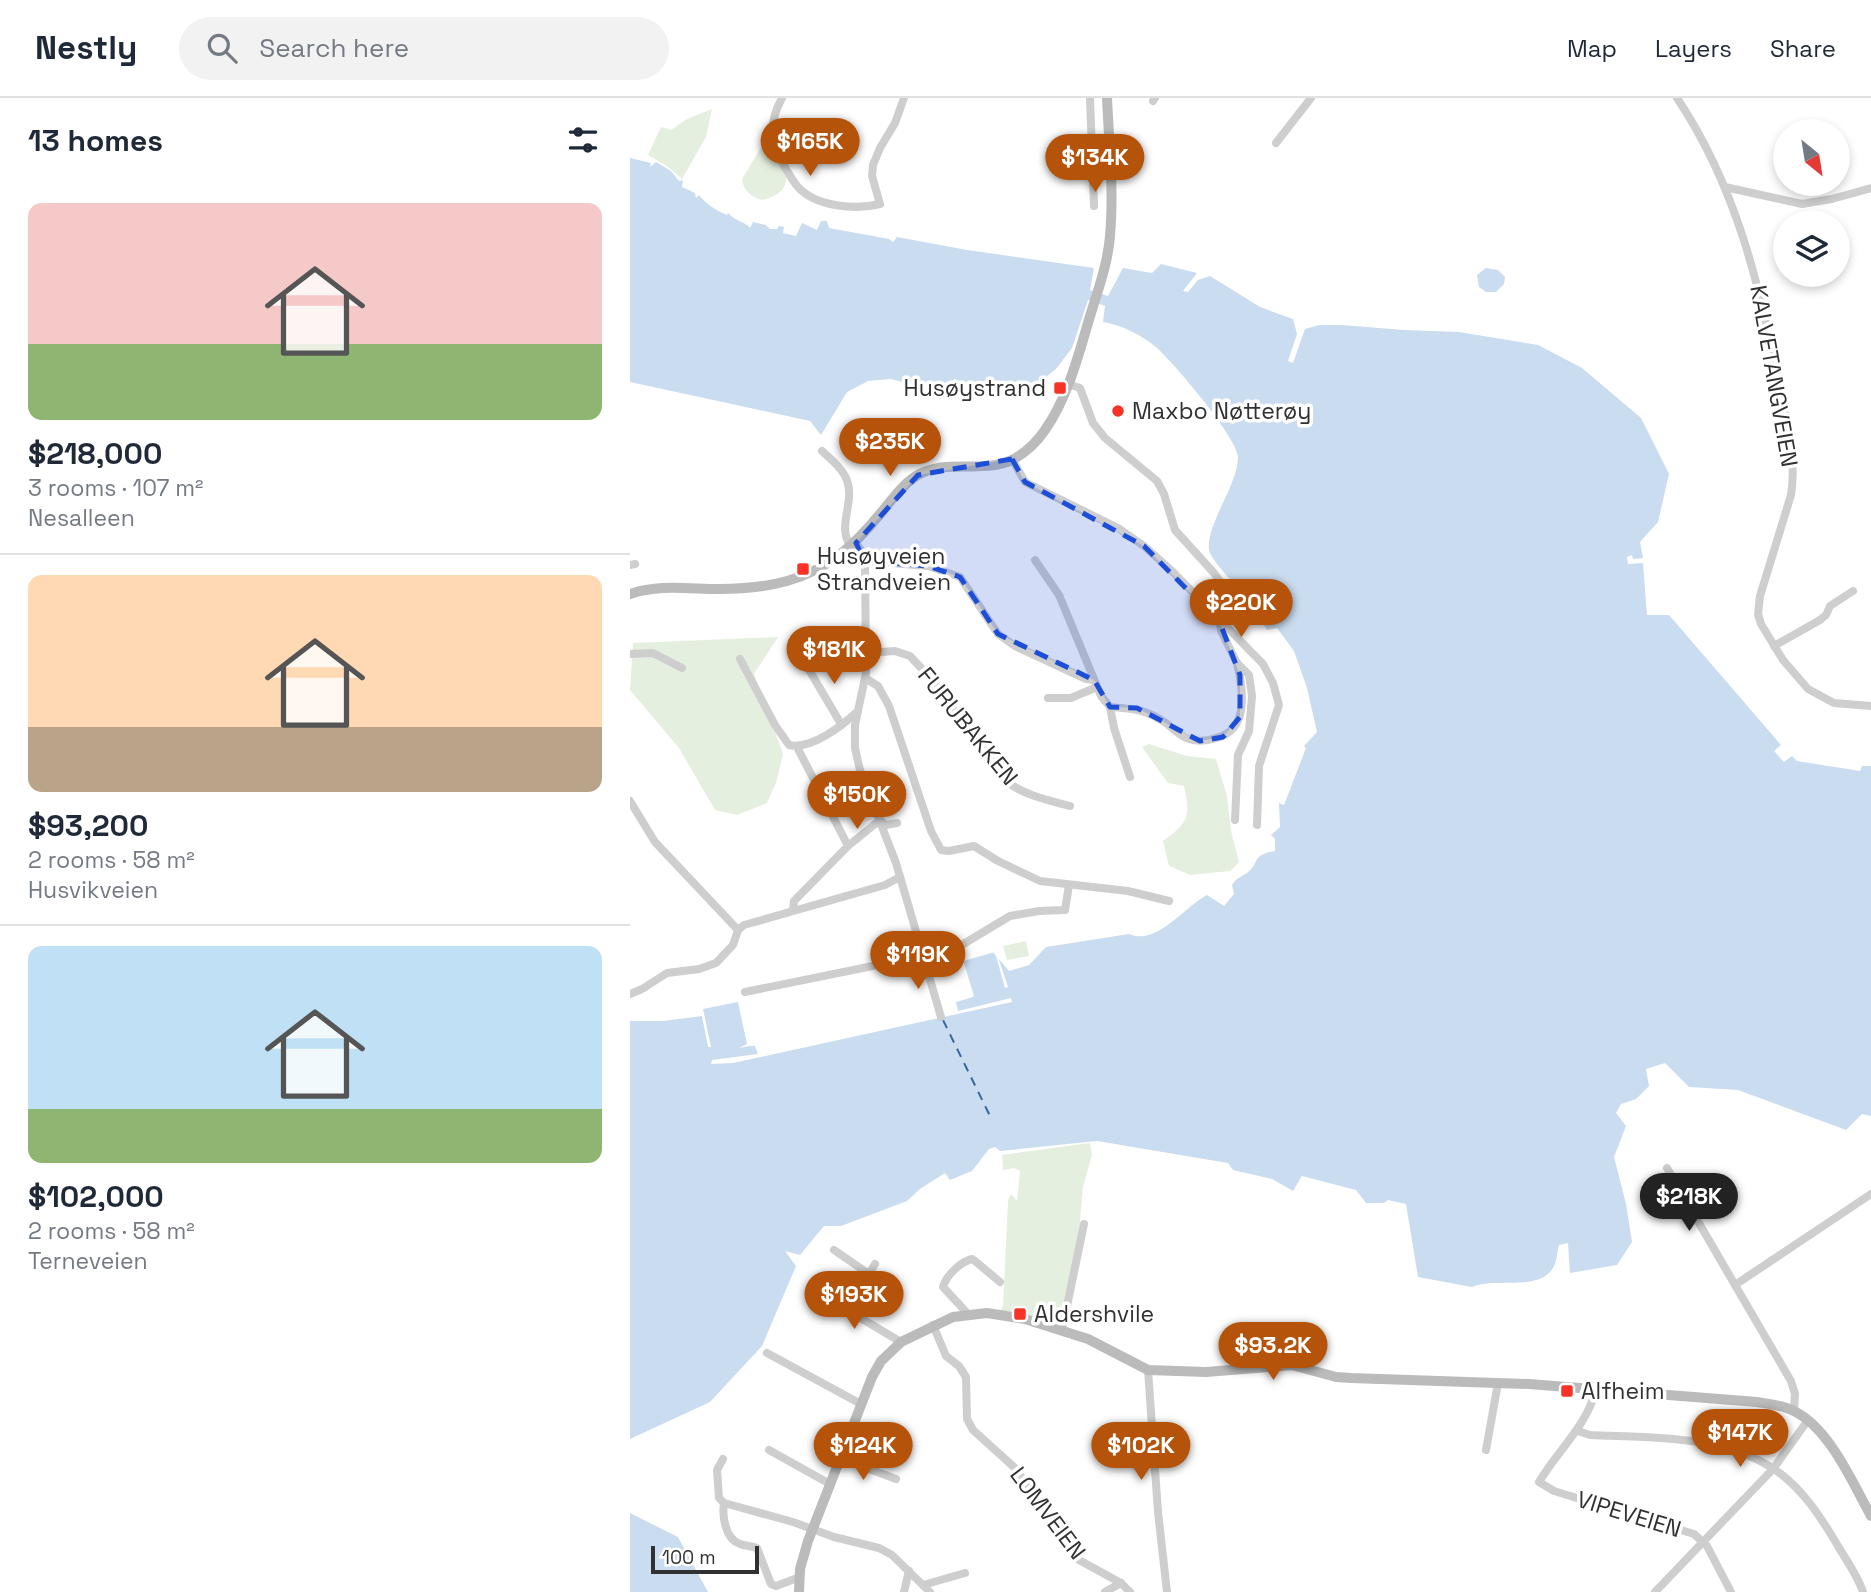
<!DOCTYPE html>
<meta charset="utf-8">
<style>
body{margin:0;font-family:"Space Grotesk",sans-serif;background:#f2f2f3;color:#1f2937;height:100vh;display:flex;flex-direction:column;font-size:26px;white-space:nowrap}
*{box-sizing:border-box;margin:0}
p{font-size:23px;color:#747a83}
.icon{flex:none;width:38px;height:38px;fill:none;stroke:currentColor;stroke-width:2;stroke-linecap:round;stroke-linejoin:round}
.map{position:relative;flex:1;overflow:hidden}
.drawer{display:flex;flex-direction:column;background:#fff;width:630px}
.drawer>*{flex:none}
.needle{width:46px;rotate:150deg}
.controls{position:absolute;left:1143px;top:21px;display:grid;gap:14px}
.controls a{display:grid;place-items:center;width:77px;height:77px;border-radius:50%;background:#fff;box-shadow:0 4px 10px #0003;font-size:35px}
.scale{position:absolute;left:21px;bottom:18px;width:108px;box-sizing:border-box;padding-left:7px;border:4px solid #313131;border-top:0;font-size:19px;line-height:24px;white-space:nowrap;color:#313131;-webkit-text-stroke:5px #fff;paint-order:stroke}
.price{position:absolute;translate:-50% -60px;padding:0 16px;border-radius:24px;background:#b45309;color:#fff;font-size:23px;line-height:46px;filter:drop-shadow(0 2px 4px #0008)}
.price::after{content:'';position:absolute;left:50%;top:42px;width:21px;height:16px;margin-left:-10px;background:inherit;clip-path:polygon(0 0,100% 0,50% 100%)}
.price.on{background:#222;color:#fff}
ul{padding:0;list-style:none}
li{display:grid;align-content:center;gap:14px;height:371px;padding:0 28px}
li+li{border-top:2px solid #e0e1e3}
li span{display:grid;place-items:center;height:217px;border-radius:14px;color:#555}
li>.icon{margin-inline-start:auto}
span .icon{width:126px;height:126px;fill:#fffc;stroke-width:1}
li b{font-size:30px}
h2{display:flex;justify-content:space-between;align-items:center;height:84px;padding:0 28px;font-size:30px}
header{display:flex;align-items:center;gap:42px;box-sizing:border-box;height:98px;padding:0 35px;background:#fff;border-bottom:2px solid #e0e1e3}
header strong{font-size:33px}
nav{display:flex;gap:38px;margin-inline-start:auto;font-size:24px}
.search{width:490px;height:63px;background:#f2f2f3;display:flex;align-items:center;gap:18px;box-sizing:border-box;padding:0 24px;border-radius:38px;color:#747a83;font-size:26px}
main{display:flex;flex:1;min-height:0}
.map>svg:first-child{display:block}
.green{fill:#e5efdf}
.water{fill:#cadcf0}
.pier{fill:#fff}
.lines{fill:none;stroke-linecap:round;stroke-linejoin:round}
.ferry{stroke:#36679d;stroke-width:2;stroke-dasharray:9 7;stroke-linecap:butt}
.minor{stroke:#cecece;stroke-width:8}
.secondary{stroke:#bbb;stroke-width:10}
.marked{fill:#1d4ed8;fill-opacity:0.2;stroke:#1d4ed8;stroke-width:5;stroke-dasharray:14 9;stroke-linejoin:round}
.poi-dot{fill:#f63326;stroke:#fff;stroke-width:2.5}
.labels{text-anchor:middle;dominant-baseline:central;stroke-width:7;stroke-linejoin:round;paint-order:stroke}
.street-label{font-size:23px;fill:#313131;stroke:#fff}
.poi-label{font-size:23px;fill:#313131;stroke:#fff;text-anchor:start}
</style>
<header>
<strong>Nestly</strong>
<div class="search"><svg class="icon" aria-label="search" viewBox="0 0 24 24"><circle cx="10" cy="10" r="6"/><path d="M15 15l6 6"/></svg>Search here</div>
<nav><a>Map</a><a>Layers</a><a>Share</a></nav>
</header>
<main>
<section class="drawer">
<h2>13 homes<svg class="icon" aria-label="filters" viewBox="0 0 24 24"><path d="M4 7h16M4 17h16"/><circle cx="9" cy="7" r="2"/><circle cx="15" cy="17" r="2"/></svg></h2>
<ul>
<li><span style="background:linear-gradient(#f6c9c9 65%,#8fb573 0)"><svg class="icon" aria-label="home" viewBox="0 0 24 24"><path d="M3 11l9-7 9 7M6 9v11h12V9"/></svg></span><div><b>$218,000</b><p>3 rooms · 107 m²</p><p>Nesalleen</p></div></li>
<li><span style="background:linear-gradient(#ffd9b3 70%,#b9a48a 0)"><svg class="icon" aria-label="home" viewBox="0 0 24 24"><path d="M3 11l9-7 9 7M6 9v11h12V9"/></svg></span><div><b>$93,200</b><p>2 rooms · 58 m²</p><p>Husvikveien</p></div></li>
<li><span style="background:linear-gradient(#bfe0f5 75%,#8fb573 0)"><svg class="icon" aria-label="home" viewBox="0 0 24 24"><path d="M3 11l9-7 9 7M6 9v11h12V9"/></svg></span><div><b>$102,000</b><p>2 rooms · 58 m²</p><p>Terneveien</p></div></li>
</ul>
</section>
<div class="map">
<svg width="1241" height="1494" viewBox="0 0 1241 1494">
<rect width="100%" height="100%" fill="#fff"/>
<g class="green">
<polygon points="82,11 76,39 52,81 37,68 18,57 31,29 41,32 57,21"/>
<path d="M141,33C151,58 174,94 132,102C121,99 113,92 112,81Z"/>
<polygon points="148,539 124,576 153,656 146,685 137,705 107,717 85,712 49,650 0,592 3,545"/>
<path d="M519,646L557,658L586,661L597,698L601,733L609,764L600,773L560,777L539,768L533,743C558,725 561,719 554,688L538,685L512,649Z"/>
<polygon points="396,843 399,858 377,862 373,848"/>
<polygon points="460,1045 462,1057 453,1089 449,1134 431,1226 383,1213 370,1214 373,1208 378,1103 381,1096 387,1103 390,1073 384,1070 373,1072 372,1057"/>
</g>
<g class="water">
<path d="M0,60L21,65L20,69L26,64L41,73L49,83L53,82L52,89L65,95L66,100L69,97C75,105 85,112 97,117L98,115C105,123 116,124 120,130L123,124L136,127L140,131H147L149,128L154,129L153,135L166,138L172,125L187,132L191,123H197L199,130L259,141L263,144L267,139L337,152L464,170L460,192L478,198L493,170L522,175L531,166L567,175L553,193L558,194L568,182L580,178L630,209L663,221L667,236L658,263L663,265L675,231L689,227H712L774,232L829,234L908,247L952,270L1011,320L1039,376L1028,424L1010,444L1013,460L1003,461L1002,457L997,459L998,466L1013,465L1017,517H1039L1151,647L1144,653L1154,664L1162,658L1167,663L1230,673L1232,668H1241V1018L1232,1016L1216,1032L1108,992L1059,989L1035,965L1016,971L1019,988L1006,1001L991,1006L986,1015L996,1028L984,1059L996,1106L1002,1144L987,1167L940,1175L938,1145L929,1147C927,1154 927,1164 923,1170C909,1194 863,1179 842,1189L788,1179L776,1106L758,1102L754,1105H736L726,1092L672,1078L663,1093L642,1081L603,1072L598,1065L467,1043L370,1053L365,1049L359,1051L342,1073L320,1082L315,1075L290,1091L277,1103L211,1128H194L170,1157L155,1153L166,1168L132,1248L80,1304L0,1341V923H33L72,918L71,909L110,901L118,948H125L129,959L327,915L325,904L344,898L333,862L362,853L379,873L399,867L416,849L499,836C527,848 554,809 577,797L594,808L604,796L602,787C607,779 610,780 617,775C630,765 621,757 645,753V741L641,737L650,729L649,705L654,707L676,650L674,648L687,634L677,590L664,553L647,530L637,532L624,512L625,510C616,498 580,462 579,452C576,426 607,389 608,360C609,341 542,263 526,249C511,237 492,227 473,224L475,208L458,202L442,250L426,271L412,282L373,292L287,288L261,281L238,283L217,294L191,337L180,323L0,284Z"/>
<polygon points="856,170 868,172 875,179 874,186 866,194 856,194 849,189 847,177"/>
<polygon points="0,1415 48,1439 78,1494 0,1494"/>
</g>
<polygon class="pier" points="365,850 378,889 375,890 365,854 333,863 343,899 326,904 328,913 381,900 382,904 103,965 81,966 82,962 128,956 126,947 109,950 117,946 108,904 73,911 81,949 78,949 70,908 113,900 121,945 127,945 131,955 323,912 321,902 340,897 330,860"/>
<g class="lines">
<polyline class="ferry" points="313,922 360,1018"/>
<g class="minor">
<path d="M152,0C139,24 139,43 153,66C158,74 162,82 168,89C186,109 226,112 250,106L242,78L243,67L250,50L265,25L274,0"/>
<polyline points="460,0 464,108"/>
<path d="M1047,0C1106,88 1130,188 1150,291C1156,326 1167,361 1161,397L1130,498L1128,516L1131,526L1153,562L1178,591L1204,605L1241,608"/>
<polyline points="523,3 525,0"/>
<polyline points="646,45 681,0"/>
<polyline points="1095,89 1172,106 1202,101 1241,90"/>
<polyline points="438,286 450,290 463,325 475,340 527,383 534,396 545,432 584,475 610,511"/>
<path d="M192,353C201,361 210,368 215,378C228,402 205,427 221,449"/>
<polyline points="382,361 395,384 488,430 514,448 543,474 633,566 643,585 649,607 629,668 627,727"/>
<polyline points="226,445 231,452 235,463 236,575 225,627 225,650 230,672 266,765 311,919"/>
<path d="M405,462L429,497L471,598L480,609C504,611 515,611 536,625C543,631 550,638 559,641C568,644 577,643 586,640C620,632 613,591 607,565"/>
<polyline points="235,463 298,468 330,479 368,536 385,548 456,581 464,582"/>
<polyline points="0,467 5,466"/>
<polyline points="590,525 591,533 607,565 619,577 622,598 619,633 608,657 605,722"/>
<polyline points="1144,548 1190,522 1196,517 1200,508 1223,493"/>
<path d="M237,555L265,553L280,558L306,586L376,683C395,698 418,702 440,708"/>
<polyline points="0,556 23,555 52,570"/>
<path d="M110,561L145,627L159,647C181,652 212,628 228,613"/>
<polyline points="175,565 211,626"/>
<polyline points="235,580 248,588 259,608 301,733 311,752 319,753 344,748 368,763 410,783 498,793 539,803"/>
<polyline points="418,600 441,600 467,589"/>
<polyline points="480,609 484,630 500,679"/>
<polyline points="0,703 25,744 108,832"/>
<polyline points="218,748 250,722 256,727 267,725"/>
<polyline points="163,812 164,803 218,748 167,649"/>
<polyline points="115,894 292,858 330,848 380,818 409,813 435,812 439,787"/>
<polyline points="0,896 12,891 37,875 69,871 86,865 103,847 108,832 114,827 255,787 270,779"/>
<polyline points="1037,1070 1105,1187"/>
<polyline points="204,1152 239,1176 222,1214"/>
<polyline points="239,1176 245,1166"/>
<polyline points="195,1199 271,1244"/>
<path d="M338,1216L313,1189C316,1178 330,1164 342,1161L345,1163L370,1184"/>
<polyline points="303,1227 316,1258 329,1268 336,1279 337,1321 343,1332 385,1370 449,1462 491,1485 500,1494"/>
<polyline points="432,1232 454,1126"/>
<polyline points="137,1255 231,1306"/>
<polyline points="518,1272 528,1414 537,1494"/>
<path d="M966,1291C957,1328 928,1352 909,1384L924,1393L1064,1436L1077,1448L1101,1494"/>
<polyline points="1164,1312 1165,1296 1161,1283 1105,1187 1241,1096"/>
<path d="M948,1333L960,1337C1022,1340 1098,1336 1151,1376C1174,1394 1190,1418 1205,1443C1214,1459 1227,1476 1233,1494"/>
<polyline points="139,1352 200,1386"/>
<polyline points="856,1352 868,1285"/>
<polyline points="210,1360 266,1381"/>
<polyline points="93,1361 87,1372 89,1400 94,1405 163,1424 204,1439 249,1450 262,1457 300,1494"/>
<path d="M94,1405C92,1418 95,1441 110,1446C115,1448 122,1448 127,1450L141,1486L146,1488L170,1479"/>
<polyline points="293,1487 335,1475"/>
<polyline points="274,1494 279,1473"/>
<polyline points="475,1494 491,1485"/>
<polyline points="1025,1494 1143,1371 1178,1322"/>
</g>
<g class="secondary">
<path d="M0,496C28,486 60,491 89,491C112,491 136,489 157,483C197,472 224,448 250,416C261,403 272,387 286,378C317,359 353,377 384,361C396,354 407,344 415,332C439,298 449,254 461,215C469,189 478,164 480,138C484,92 479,45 477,0"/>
<path d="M169,1494L170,1471L178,1443L242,1279L251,1263L271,1244L323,1219L357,1215L395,1221L458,1241L518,1272L576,1274L662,1267L706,1279L721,1280L899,1286L1127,1304C1139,1306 1153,1307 1164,1313C1200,1331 1222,1384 1241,1418"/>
</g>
</g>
<path class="marked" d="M382,361L395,384L514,448L590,525L610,577V619L593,639L570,643L507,610L480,609L464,582L368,536L330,479L298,468L235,463L226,445L288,377Z"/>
<g class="poi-dot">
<rect x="423" y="283" width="14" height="14" rx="3.5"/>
<circle cx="488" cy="313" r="7"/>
<rect x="166" y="464" width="14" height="14" rx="3.5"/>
<rect x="383" y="1209" width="14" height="14" rx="3.5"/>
<rect x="930" y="1286" width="14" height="14" rx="3.5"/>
</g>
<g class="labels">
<g class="street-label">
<text transform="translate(1144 278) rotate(80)">KALVETANGVEIEN</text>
<text transform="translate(338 628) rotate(51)">FURUBAKKEN</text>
<text transform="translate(418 1415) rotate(53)">LOMVEIEN</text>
<text transform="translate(999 1416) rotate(17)">VIPEVEIEN</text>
</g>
<g class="poi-label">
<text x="416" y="290" text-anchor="end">Husøystrand</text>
<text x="502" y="313">Maxbo Nøtterøy</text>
<text x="187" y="458">Husøyveien<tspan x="187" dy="26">Strandveien</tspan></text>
<text x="404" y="1216">Aldershvile</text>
<text x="951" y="1293">Alfheim</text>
</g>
</g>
</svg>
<div class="controls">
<a><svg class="needle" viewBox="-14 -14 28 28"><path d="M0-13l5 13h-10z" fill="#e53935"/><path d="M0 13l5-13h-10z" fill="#747a83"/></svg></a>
<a><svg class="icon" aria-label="layers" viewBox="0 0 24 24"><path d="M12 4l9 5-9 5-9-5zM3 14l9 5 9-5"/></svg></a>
</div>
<div class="scale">100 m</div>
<b class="price" style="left:180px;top:80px">$165K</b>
<b class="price" style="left:465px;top:96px">$134K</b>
<b class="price" style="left:260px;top:380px">$235K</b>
<b class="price" style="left:611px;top:541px">$220K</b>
<b class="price" style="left:204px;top:588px">$181K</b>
<b class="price" style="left:227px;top:733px">$150K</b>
<b class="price" style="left:288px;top:893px">$119K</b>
<b class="price on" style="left:1059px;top:1135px">$218K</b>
<b class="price" style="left:224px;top:1233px">$193K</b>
<b class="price" style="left:643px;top:1284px">$93.2K</b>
<b class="price" style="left:1110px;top:1371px">$147K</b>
<b class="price" style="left:233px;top:1384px">$124K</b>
<b class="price" style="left:511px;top:1384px">$102K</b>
</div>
</main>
